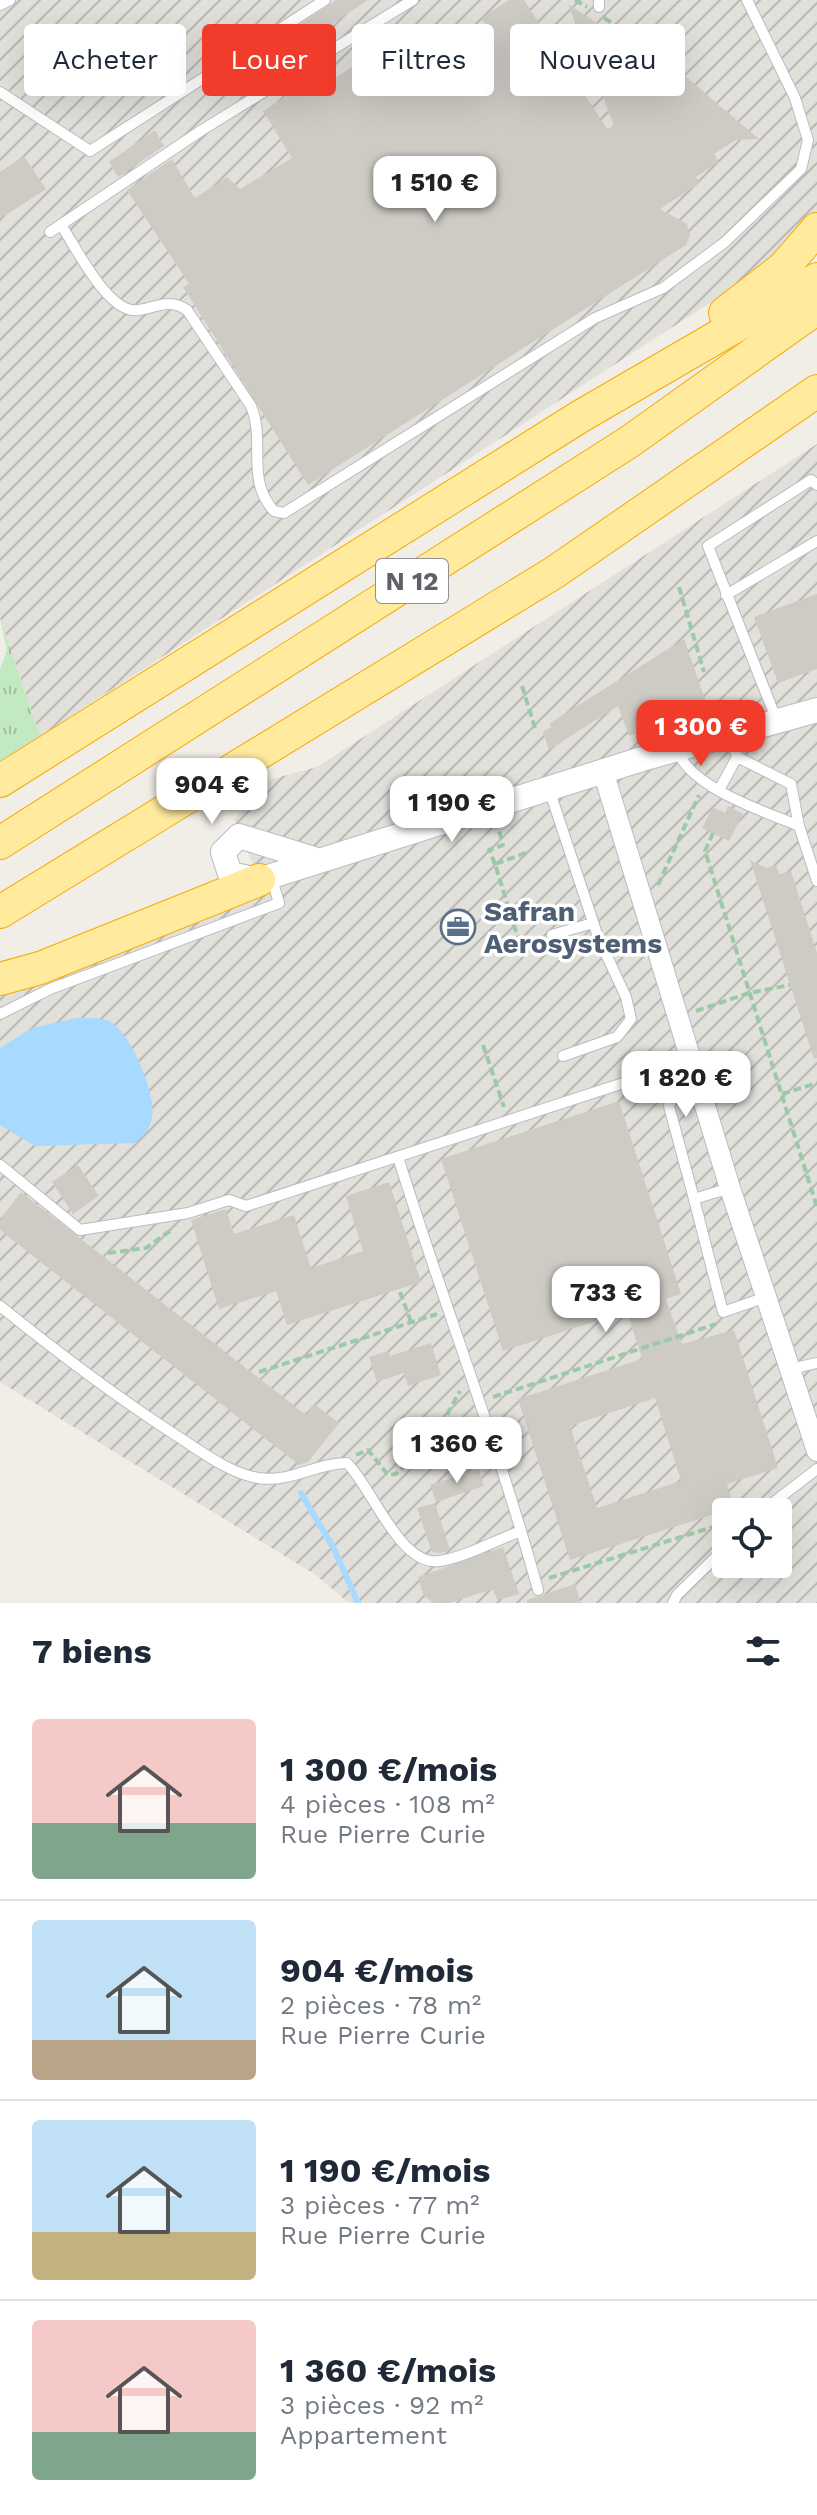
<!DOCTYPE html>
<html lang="fr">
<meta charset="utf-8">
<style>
body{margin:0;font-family:"Work Sans",sans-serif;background:#f2f2f3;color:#1f2937;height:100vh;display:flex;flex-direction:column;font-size:30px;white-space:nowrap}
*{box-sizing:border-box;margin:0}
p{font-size:26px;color:#747a83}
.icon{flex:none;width:44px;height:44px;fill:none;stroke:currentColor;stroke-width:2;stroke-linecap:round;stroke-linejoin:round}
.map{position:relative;height:1603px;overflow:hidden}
.sheet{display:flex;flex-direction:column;background:#fff;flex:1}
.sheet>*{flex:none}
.guide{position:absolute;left:24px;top:24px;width:770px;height:72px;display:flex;gap:16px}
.controls{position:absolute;left:712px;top:1498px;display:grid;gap:16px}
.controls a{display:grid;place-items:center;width:80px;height:80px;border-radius:8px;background:#fff;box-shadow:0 8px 32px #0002;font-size:40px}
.price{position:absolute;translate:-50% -68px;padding:0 18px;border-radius:16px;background:#fff;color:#222;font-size:26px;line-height:52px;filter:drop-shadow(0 2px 4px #0008)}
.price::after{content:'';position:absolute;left:50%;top:48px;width:24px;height:18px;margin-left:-12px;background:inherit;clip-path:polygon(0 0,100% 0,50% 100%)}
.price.active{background:#f13c2c;color:#fff}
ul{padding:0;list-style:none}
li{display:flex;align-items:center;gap:24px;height:200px;padding:0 32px}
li+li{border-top:2px solid #e0e1e3}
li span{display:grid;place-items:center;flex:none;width:224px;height:160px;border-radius:8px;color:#555}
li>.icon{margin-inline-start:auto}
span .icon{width:96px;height:96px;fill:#fffc;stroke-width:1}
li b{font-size:34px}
h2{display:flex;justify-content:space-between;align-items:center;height:96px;padding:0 32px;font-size:34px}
.pill{padding:0 28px;border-radius:8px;background:#fff;box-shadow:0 8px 32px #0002;font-size:28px;line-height:72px}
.pill.active{background:#f13c2c;color:#fff}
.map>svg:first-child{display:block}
.industrial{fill:url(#industrial-furrows);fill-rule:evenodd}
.grass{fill:url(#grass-tufts)}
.water{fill:#a8d9ff}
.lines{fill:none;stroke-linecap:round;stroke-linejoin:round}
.stream{stroke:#a8d9ff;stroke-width:6}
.building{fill:#cecbc5;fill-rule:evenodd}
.service-casing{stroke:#b9bcc0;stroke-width:12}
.minor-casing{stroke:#b9bcc0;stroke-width:22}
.tertiary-casing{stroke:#b9bcc0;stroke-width:26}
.trunk-casing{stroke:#f7aa00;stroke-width:34}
.path{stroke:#9bcaa8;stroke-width:4;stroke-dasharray:8 4;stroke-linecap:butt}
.service{stroke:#fff;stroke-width:10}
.minor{stroke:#fff;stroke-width:20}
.tertiary{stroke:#fff;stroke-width:24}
.trunk{stroke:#ffea9e;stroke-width:32}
.labels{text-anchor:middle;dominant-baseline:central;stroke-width:7;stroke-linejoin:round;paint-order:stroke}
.shield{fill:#fff;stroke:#8e9195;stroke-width:2}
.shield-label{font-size:26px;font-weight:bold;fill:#5e6267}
.service-label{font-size:28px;font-weight:bold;fill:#4e5e75;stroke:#fff;text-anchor:start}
</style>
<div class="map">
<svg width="817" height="1603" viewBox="0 0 817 1603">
<defs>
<pattern id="industrial-furrows" width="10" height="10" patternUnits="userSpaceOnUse" patternTransform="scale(2)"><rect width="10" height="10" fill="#e2e0db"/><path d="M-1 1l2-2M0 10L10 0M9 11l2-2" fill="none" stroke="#bab9b5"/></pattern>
<pattern id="grass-tufts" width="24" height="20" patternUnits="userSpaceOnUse" patternTransform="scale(2)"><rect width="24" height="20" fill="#c2e9c2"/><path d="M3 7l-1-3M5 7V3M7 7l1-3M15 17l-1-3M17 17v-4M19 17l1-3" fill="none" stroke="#a1c0a1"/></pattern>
</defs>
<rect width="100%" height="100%" fill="#f1eee7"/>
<g class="industrial">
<polygon points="0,0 817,0 817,226 733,288 40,736 0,618"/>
<path d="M817,444V1603H349L316,1575L0,1382V986L266,895L234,820L268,780L317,767ZM726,1512H778V1564H726Z"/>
</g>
<polygon class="grass" points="0,618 40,736 0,761 0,669 7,651"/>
<path class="water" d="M77,1018C86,1018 100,1017 109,1021C130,1031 157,1095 152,1117C150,1130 144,1136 135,1143L35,1146L0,1125V1048L32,1028Z"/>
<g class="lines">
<polyline class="stream" points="301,1493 334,1549 358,1603"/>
</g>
<g class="building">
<polygon points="336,0 368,0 232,91 222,76"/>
<polygon points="509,0 524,0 607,129 614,126 568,4 597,23 609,49 634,33 644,41 656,34 663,45 658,53 759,139 736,140 714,154 719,162 696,177 700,183 660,209 687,224 690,235 686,245 308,485 183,287 189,284 127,190 172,159 195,198 227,177 240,189 292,158 263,111 301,87 307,96 352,67 366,90 451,36 460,52 491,32 481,18"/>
<polygon points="155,130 164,146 118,177 109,162"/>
<polygon points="24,156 46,189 0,219 0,172"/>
<polygon points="817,594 817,669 778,683 754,617"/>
<polygon points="684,639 708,708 629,736 618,706 549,750 543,732 551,727 550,723"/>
<polygon points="728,806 743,814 729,841 702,828 713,807 725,813"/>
<polygon points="750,860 766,868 776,865 779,874 791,871 817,953 817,1058 814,1059"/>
<path d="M619,1101L681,1294L666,1299L682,1344L734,1330L778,1468L727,1484L734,1508L570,1560L518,1399L642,1359L627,1311L503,1351L441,1159ZM655,1398L681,1481L597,1508L570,1426Z"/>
<polygon points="78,1165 99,1196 73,1214 52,1182"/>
<polygon points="389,1182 421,1282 287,1325 276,1291 219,1309 191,1220 226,1209 234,1234 294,1215 311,1268 363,1251 346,1196"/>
<polygon points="21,1192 306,1415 314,1404 339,1423 308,1462 299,1465 0,1230 0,1220"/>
<polygon points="431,1343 441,1375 408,1386 404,1373 377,1382 369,1357 388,1351 390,1356"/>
<polygon points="479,1469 484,1486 436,1502 430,1485"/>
<polygon points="435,1503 450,1550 440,1553 432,1552 417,1508"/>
<polygon points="503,1547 519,1594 497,1600 493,1589 449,1603 433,1603 423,1594 418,1577"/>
<polygon points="575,1584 581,1603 527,1603 527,1600"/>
</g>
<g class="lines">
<g class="service-casing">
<g id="service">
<polyline points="599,0 599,7"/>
<polyline points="0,5 10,0"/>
<polyline points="0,92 90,151 325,0"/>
<path d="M61,225C76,247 109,316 139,310C158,307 169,298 187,310L251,406C266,443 245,479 274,511L284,513L595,318L663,288L725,242L801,169L808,140L795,98L747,0"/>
<polyline points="50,232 202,130 413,0"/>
<polyline points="726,595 817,541"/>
<polyline points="777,721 708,546 811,480 817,485"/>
<polyline points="730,735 737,757 791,784 799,826"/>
<path d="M677,750C691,788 763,811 799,826L817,881"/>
<polyline points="549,789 598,937 626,997 631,1019 617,1037 563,1056"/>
<polyline points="719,790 737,757"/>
<polyline points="552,935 593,923"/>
<polyline points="0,1014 50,989 279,903 271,876"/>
<polyline points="690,1063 669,1106 694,1199 730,1188"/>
<path d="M398,1157C443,1302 498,1444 538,1590"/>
<polyline points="0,1165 80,1230 188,1213 229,1200 246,1206 691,1061"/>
<polyline points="694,1199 723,1312 766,1297"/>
<path d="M0,1306C58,1353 115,1396 177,1436C202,1452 229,1473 258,1478C291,1483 316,1463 347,1463C373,1489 400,1567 440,1561C466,1557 496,1540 521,1531"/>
<polyline points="790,1369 817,1363"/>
<polyline points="761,1512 817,1469"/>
<polyline points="673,1603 677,1595 726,1547"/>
</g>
</g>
<g class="minor-casing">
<polyline id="minor" points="603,771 730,1188 817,1451"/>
</g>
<g class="tertiary-casing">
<polyline id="tertiary" points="317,860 239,836 223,852 230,874 259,880 642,759 817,710"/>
</g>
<g class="trunk-casing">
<g id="trunk">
<polyline points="725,313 783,268 817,229"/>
<polyline points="0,781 581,416 817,279"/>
<polyline points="0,843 629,442 817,308"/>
<polyline points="0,912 555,572 817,391"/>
<polyline points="0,979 40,968 259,880"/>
</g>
</g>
<g class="path">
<polyline points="575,0 587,7"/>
<polyline points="604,18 625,31"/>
<polyline points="679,587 704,672"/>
<polyline points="522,686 535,728"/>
<polyline points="713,833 705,851 817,1207"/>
<polyline points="526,853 495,864 523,954 542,943"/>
<polyline points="495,864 489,850 503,845 498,827"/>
<polyline points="658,885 699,795"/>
<polyline points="696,1011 749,993 790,985"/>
<polyline points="483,1045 504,1107"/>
<polyline points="782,1094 817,1083"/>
<polyline points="108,1253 146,1248 170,1231"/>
<polyline points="400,1292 411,1322"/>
<polyline points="259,1372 437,1314"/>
<polyline points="493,1397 716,1324"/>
<polyline points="356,1455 368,1450 388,1475 396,1474 434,1438 460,1391"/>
<polyline points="549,1578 726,1523"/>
</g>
<use href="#service" class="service"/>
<use href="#minor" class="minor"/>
<use href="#tertiary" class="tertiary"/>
<use href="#trunk" class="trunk"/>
</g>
<defs>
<g id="office-ring" transform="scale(1.8)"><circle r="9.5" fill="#fff" stroke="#5c6f8a" stroke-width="1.5"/><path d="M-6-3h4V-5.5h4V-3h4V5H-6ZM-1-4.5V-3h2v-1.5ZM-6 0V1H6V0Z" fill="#5c6f8a"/></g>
</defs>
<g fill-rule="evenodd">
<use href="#office-ring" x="458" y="927"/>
</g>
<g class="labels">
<rect class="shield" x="376" y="559" width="72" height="44" rx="6"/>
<g class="shield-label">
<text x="412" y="581">N 12</text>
</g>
<g class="service-label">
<text x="484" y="911">Safran<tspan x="484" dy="32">Aerosystems</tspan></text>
</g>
</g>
</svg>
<div class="controls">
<a><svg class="icon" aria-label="locate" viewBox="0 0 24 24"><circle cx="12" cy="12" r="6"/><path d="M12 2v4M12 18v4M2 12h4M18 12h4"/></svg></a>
</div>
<b class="price" style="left:435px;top:224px">1 510 €</b>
<b class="price active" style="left:701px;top:768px">1 300 €</b>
<b class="price" style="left:212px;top:826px">904 €</b>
<b class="price" style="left:452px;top:844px">1 190 €</b>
<b class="price" style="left:686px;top:1119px">1 820 €</b>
<b class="price" style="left:606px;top:1334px">733 €</b>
<b class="price" style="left:457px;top:1485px">1 360 €</b>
<div class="guide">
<a class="pill">Acheter</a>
<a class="pill active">Louer</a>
<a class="pill">Filtres</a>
<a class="pill">Nouveau</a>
</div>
</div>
<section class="sheet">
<h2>7 biens<svg class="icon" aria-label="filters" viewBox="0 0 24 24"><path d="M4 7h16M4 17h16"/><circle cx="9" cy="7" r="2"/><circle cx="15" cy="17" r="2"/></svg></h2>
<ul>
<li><span style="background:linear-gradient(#f6c9c9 65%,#7fa58c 0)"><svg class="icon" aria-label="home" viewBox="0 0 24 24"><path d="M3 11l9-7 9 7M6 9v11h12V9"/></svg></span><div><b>1 300 €/mois</b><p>4 pièces · 108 m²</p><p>Rue Pierre Curie</p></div></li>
<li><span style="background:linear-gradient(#bfe0f5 75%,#b9a48a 0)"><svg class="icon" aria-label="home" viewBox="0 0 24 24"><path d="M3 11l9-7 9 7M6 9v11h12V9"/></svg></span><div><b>904 €/mois</b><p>2 pièces · 78 m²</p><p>Rue Pierre Curie</p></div></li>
<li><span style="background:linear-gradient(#bfe0f5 70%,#c2b280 0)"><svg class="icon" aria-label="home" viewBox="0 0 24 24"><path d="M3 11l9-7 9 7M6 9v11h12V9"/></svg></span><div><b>1 190 €/mois</b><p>3 pièces · 77 m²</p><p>Rue Pierre Curie</p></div></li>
<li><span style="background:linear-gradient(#f6c9c9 70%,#7fa58c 0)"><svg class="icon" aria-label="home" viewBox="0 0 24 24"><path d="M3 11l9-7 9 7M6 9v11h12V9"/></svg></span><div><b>1 360 €/mois</b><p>3 pièces · 92 m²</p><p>Appartement</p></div></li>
</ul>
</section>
